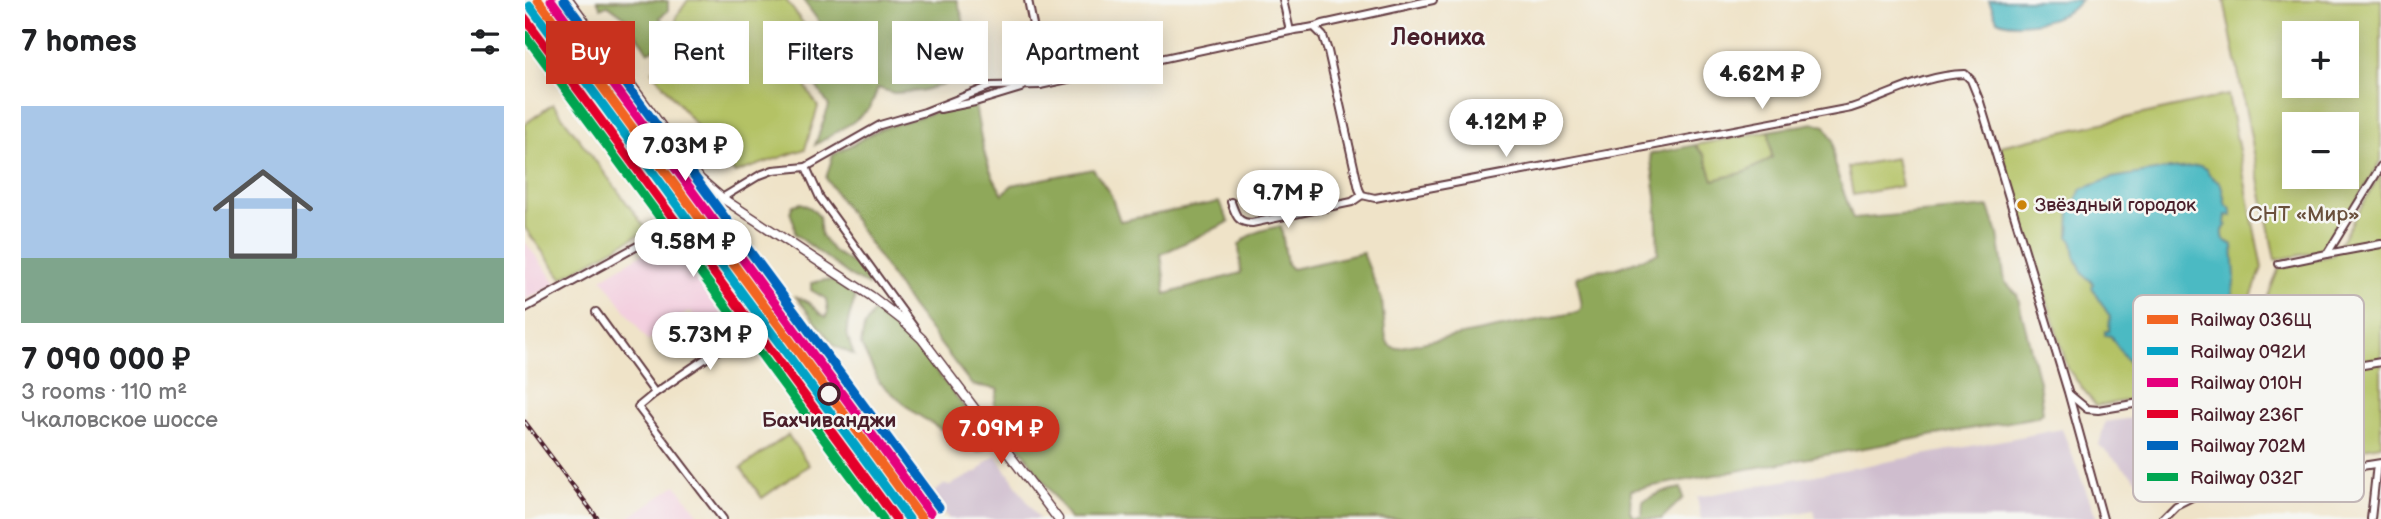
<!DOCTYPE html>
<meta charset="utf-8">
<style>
body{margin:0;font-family:"Balsamiq Sans",sans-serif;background:#f6f6f6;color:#202124;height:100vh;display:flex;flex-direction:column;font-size:26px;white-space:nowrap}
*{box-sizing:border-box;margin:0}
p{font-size:23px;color:#757577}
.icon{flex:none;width:38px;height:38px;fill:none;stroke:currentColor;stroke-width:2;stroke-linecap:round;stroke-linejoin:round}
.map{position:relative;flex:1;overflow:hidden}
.drawer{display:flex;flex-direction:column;background:#fff;width:525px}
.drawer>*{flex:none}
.guide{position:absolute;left:21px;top:21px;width:665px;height:63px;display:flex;gap:14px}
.controls{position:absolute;left:1757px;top:21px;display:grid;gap:14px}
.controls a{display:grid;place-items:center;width:77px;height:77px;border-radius:0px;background:#fff;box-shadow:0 4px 18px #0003;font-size:35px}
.price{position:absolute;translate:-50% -60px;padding:0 16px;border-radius:24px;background:#fff;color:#222;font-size:23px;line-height:46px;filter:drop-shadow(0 2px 4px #0008)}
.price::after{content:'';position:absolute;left:50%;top:42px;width:21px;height:16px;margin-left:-10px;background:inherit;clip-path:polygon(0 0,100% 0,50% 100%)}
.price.current{background:#c8321e;color:#fff}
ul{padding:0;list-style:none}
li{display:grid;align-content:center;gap:14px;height:371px;padding:0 21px}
li span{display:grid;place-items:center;height:217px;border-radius:0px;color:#555}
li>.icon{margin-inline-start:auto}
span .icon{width:126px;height:126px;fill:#fffc;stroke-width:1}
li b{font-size:30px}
h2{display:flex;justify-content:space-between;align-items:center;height:84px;padding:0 21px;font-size:30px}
.chip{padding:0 24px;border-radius:0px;background:#fff;box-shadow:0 4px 18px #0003;font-size:24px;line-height:63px}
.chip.current{background:#c8321e;color:#fff}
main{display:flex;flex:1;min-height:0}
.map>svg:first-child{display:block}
.built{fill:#f3cfdf}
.industrial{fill:#cfbdce}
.green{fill:#b4c265;stroke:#7f7048;stroke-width:2;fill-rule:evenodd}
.forest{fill:#8fa85a;stroke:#6c6442;stroke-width:2}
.water{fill:#4cbac3;stroke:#4b6c77;stroke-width:2}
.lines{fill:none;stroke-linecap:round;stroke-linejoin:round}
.minor-casing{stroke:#633c43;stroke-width:10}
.tertiary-casing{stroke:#633c43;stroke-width:11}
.minor{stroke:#fff;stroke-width:6}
.tertiary{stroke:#fff;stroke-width:8}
.rail-casing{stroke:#4a1f2b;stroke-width:4.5}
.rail{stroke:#f6f6f2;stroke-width:2;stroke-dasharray:5;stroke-linecap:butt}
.rail-1-casing{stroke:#f6f6f2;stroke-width:14}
.rail-2-casing{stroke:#f6f6f2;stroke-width:14}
.rail-3-casing{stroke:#f6f6f2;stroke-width:14}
.rail-4-casing{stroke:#f6f6f2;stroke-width:14}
.rail-5-casing{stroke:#f6f6f2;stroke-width:14}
.rail-6-casing{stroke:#f6f6f2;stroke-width:14}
.rail-1{stroke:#f26522;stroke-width:9}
.rail-2{stroke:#04a2c6;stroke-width:9}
.rail-3{stroke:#e5007d;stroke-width:9}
.rail-4{stroke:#e4002b;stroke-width:9}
.rail-5{stroke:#0065bd;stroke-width:9}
.rail-6{stroke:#00a651;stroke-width:9}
.bus-dot{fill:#cc840b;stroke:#f6f6f2;stroke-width:2.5}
.stop-dot{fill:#f6f6f2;stroke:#4a1f2b;stroke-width:3.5}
.labels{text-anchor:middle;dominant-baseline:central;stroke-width:5;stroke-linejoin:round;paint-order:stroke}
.bus-label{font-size:19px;fill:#4a1f2b;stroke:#f6f6f2;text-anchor:start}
.park-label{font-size:21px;fill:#6a503c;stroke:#f6f6f2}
.stop-label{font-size:21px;font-weight:bold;fill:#4a1f2b;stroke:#f6f6f2}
.quarter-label{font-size:24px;font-weight:bold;fill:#4a1f2b;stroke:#f6f6f2}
.key{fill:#f6f6f2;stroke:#c2b6b6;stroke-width:2}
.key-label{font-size:19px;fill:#4a1f2b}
</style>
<main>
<section class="drawer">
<h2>7 homes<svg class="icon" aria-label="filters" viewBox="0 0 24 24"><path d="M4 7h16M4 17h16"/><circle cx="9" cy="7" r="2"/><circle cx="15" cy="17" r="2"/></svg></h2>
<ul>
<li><span style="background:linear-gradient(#a9c7e8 70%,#7fa58c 0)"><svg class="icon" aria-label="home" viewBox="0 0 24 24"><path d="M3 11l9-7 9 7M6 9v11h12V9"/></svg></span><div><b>7 090 000 ₽</b><p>3 rooms · 110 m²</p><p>Чкаловское шоссе</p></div></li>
</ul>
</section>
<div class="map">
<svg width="1856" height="519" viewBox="0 0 1856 519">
<rect width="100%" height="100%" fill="#f6f6f2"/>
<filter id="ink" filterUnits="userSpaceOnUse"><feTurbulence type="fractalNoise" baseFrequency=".0143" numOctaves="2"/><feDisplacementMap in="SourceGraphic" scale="14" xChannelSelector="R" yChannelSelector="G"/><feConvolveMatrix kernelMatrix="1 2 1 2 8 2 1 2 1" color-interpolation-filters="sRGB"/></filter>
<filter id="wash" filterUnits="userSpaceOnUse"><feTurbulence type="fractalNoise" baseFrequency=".00686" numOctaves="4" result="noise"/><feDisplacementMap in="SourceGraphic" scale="28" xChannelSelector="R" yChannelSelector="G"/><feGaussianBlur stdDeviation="1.57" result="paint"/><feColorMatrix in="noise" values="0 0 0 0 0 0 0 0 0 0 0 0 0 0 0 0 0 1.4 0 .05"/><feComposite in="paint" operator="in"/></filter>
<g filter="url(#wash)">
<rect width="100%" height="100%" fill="#efe3c8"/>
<g class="built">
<polygon points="152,233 207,307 177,327 165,311 123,341 77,278"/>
<polygon points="0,242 32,284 0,300"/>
<polygon points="151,485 177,519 102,519"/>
</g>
<g class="industrial">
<polygon points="71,61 188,221 237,281 304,372 312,373 330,397 335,414 400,504 404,519 381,518 303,413 295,409 283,392 281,382 216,294 173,223 59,70"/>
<polygon points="1691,406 1664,480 1626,493 1574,445 1580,422"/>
<polygon points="1537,429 1572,519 1291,519 1289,510 1243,519 1176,519 1172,497"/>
<polygon points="471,455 514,519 424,519 408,498 408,493 420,484 425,485 454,471 460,463"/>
</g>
<g class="green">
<polygon points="163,0 261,0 295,46 269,67 293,107 280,149 210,173 127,71 155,50 151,17"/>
<path d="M1699,0H1856V161L1801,250L1750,260ZM1769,33H1822V86H1769ZM1769,124H1822V177H1769Z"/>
<polygon points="1703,95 1737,268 1694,384 1571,406 1543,369 1475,146"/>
<polygon points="28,104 122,230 37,278 0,228 0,124"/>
<polygon points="1244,131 1247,158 1221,172 1188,181 1180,156 1170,145"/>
<polygon points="1371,158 1377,186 1328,195 1323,167"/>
<polygon points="1856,173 1856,445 1672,478 1754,268 1808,255"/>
<polygon points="263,435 284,465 237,498 216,468"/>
</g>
<g class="forest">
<polygon points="72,0 143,1 143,11 135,17 146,40 123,52 101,18 83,5 76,8"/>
<polygon points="278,0 432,0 438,19 440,39 452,50 451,65 431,74 418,85 395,91 369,93 353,88 345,108 328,122 290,145 304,106 282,72 312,46"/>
<path d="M450,105C456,137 459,168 478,194L487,185L568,169L586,195L595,221L694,202L704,222L636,254L641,294L716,273L714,245C725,232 740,229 756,226L762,264L767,269L838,253L857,301L861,340L865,346L871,348L1053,312L1057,307L1052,277L1070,270L1092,268L1133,253L1131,195L1125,154L1170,145L1180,156L1188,180L1221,172L1247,158L1244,131L1289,123L1300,126L1308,140L1309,164L1328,219L1464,207L1473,234L1480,282L1492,294L1514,382L1518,413L1511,417L1106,490L1105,512L1110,517L1117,515L1118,501L1137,492L1156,488L1158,498L1136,519H545L472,414L469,404L473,389L447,385L386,306L301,178L308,155L355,129L411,112Z"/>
<polygon points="276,203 286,208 294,216 296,235 308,251 332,266 344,278 343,285 328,278 270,234 269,223 265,212 268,205"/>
<path d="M299,280L311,281L330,297C324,325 316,324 329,355L310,346L271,297C288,301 287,310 301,317L303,312L301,299L286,290V283Z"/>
<polygon points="350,309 384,334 400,357 462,436 464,447 453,452 390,413 354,382 336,345 339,327"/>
</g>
<g class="water">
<path d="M1464,0H1556C1543,20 1492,30 1472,20Z"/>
<path d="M1675,166L1682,169L1684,175L1696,184L1701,206L1705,207L1707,216L1701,215L1700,224L1702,225C1697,229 1697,233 1699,240L1708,245L1710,277L1707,294L1686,344C1668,350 1623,373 1605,363C1600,359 1598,354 1595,350C1591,344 1588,342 1586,336L1580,335V331H1584L1585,317L1567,287L1568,283L1558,274L1550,256L1548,243L1544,237L1545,210L1557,189L1587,178L1636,170Z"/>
</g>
</g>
<g filter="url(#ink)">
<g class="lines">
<g class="minor-casing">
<g id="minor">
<polyline points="503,0 516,65 515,85"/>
<polyline points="758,0 765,31"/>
<polyline points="790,28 798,36 803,51 834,189 837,195"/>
<polyline points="415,109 450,102 496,88"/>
<polyline points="281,167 295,198 391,330"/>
<path d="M197,198L235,175L248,170L281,167L355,125L400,112L466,86L515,85L765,31C776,28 788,29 798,24L908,0"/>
<path d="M706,202C711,215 712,223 727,223L827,202L837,195L850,198L1326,108C1366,95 1398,75 1440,74L1446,80L1455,102L1543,392L1578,519"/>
<polyline points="1802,254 1856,244"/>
<polyline points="1754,264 1802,254 1856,166"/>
<polyline points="0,308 147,227"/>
<polyline points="71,312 130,393 113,407 198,519"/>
<polyline points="130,393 224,329"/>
<polyline points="1544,394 1562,409 1573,410 1856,362"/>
<polyline points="1637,519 1651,505 1669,496 1710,486 1856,463"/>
<polyline points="1846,519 1852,464"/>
</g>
</g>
<g class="tertiary-casing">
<g id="tertiary">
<polyline points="44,0 175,179 197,198 346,296 377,320 397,339 533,519"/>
<polyline points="0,25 363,519"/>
</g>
</g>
<use href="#minor" class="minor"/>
<use href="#tertiary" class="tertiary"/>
<g class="rail-casing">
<polyline id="rail" points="0,422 73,519"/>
</g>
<use href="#rail" class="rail"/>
<g class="rail-1-casing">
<polyline id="rail-1" points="13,0 397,519"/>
</g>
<g class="rail-2-casing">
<polyline id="rail-2" points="5,6 384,519"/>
</g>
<g class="rail-3-casing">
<polyline id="rail-3" points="26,0 405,513"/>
</g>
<g class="rail-4-casing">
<polyline id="rail-4" points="0,18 371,519"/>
</g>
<g class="rail-5-casing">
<polyline id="rail-5" points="39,0 414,507"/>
</g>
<g class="rail-6-casing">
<polyline id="rail-6" points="0,35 358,519"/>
</g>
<use href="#rail-1" class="rail-1"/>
<use href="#rail-2" class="rail-2"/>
<use href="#rail-3" class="rail-3"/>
<use href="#rail-4" class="rail-4"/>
<use href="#rail-5" class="rail-5"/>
<use href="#rail-6" class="rail-6"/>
</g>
</g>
<circle class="bus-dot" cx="1497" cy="205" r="6"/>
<circle class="stop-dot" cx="304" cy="394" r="10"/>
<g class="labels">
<g class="bus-label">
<text x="1510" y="205">Звёздный городок</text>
</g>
<g class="park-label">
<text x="1779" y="214">СНТ «Мир»</text>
</g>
<g class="stop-label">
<text x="304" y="420">Бахчиванджи</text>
</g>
<g class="quarter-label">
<text x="913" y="37">Леониха</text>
</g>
</g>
<rect x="1608" y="295" width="231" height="207" rx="10" class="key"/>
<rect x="1622" y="315" width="31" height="9" fill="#f26522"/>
<rect x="1622" y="347" width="31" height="8" fill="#04a2c6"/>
<rect x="1622" y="378" width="31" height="9" fill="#e5007d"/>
<rect x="1622" y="410" width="31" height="8" fill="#e4002b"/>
<rect x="1622" y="441" width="31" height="9" fill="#0065bd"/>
<rect x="1622" y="473" width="31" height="8" fill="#00a651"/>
<g class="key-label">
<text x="1665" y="326">Railway 036Щ</text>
<text x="1665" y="358">Railway 092И</text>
<text x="1665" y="389">Railway 010Н</text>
<text x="1665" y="421">Railway 236Г</text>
<text x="1665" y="452">Railway 702М</text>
<text x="1665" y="484">Railway 032Г</text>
</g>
</svg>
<div class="controls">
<a>+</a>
<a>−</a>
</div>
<b class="price" style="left:1237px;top:111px">4.62M ₽</b>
<b class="price" style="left:981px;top:159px">4.12M ₽</b>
<b class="price" style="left:160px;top:183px">7.03M ₽</b>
<b class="price" style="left:763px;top:230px">9.7M ₽</b>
<b class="price" style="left:168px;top:279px">9.58M ₽</b>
<b class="price" style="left:185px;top:372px">5.73M ₽</b>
<b class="price current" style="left:476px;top:466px">7.09M ₽</b>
<div class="guide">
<a class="chip current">Buy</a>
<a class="chip">Rent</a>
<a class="chip">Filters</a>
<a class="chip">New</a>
<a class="chip">Apartment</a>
</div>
</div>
</main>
